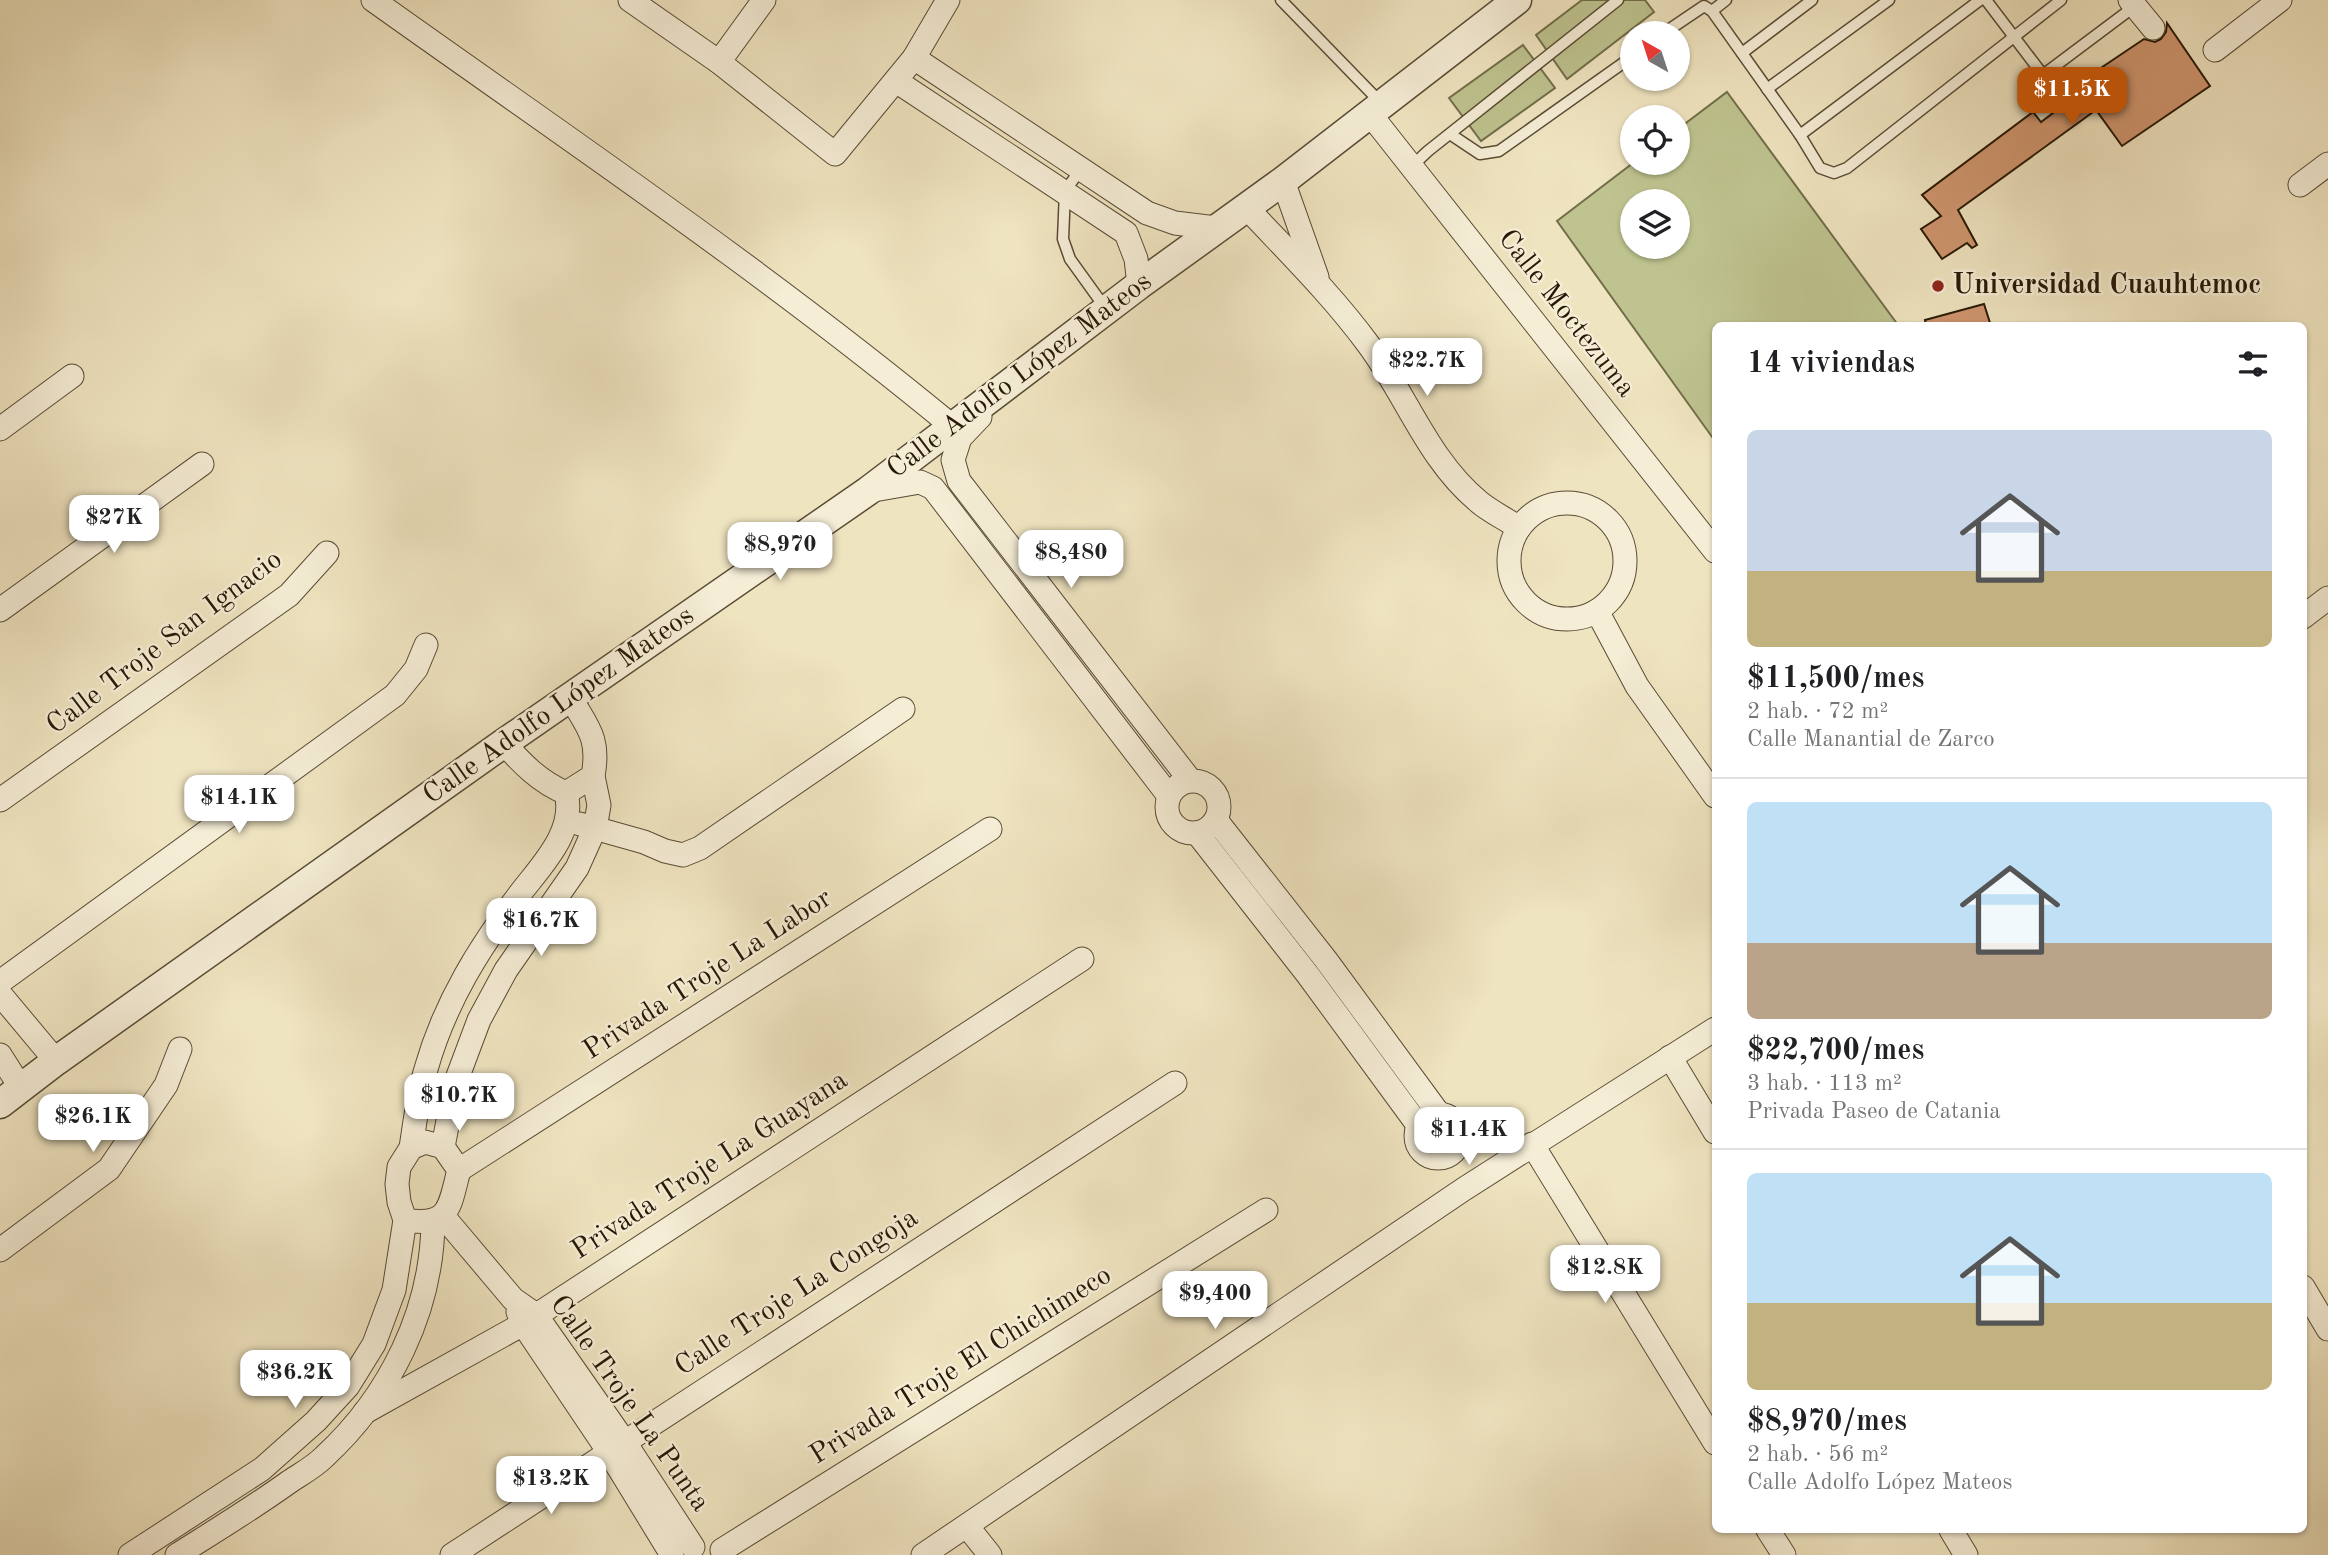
<!DOCTYPE html>
<html lang="es">
<meta charset="utf-8">
<style>
body{margin:0;font-family:"Old Standard TT",serif;background:#f6f6f6;color:#202124;height:100vh;display:flex;flex-direction:column;font-size:26px;white-space:nowrap}
*{box-sizing:border-box;margin:0}
p{font-size:23px;color:#757577}
.icon{flex:none;width:38px;height:38px;fill:none;stroke:currentColor;stroke-width:2;stroke-linecap:round;stroke-linejoin:round}
.map{position:relative;flex:1;overflow:hidden}
.side{position:absolute;left:1712px;top:322px;width:595px;height:1211px;display:flex;flex-direction:column;background:#fff;border-radius:10px;box-shadow:0 2px 5px #0004}
.side>*{flex:none}
.needle{width:46px;rotate:321deg}
.tools{position:absolute;left:1620px;top:21px;display:grid;gap:14px}
.tools a{display:grid;place-items:center;width:70px;height:70px;border-radius:50%;background:#fff;box-shadow:0 2px 5px #0004;font-size:35px}
.price{position:absolute;translate:-50% -60px;padding:0 16px;border-radius:14px;background:#fff;color:#222;font-size:23px;line-height:46px;filter:drop-shadow(0 2px 4px #0008)}
.price::after{content:'';position:absolute;left:50%;top:42px;width:21px;height:16px;margin-left:-10px;background:inherit;clip-path:polygon(0 0,100% 0,50% 100%)}
.price.active{background:#b45309;color:#fff}
ul{padding:0;list-style:none}
li{display:grid;align-content:center;gap:14px;height:371px;padding:0 35px}
li+li{border-top:2px solid #e0e0e0}
li span{display:grid;place-items:center;height:217px;border-radius:10px;color:#555}
li>.icon{margin-inline-start:auto}
span .icon{width:126px;height:126px;fill:#fffc;stroke-width:1}
li b{font-size:30px}
h2{display:flex;justify-content:space-between;align-items:center;height:84px;padding:0 35px;font-size:30px}
.map>svg:first-child{display:block}
.green{fill:#bec38f;stroke:#726e4a;stroke-width:2;fill-rule:evenodd}
.building{fill:#cf956e;stroke:#271805;stroke-width:2}
.lines{fill:none;stroke-linecap:round;stroke-linejoin:round}
.service-casing{stroke:#594b34;stroke-width:13}
.minor-casing{stroke:#594b34;stroke-width:25}
.tertiary-casing{stroke:#594b34;stroke-width:31}
.service{stroke:#f5edd6;stroke-width:10}
.minor{stroke:#f5edd6;stroke-width:23}
.tertiary{stroke:#f5edd6;stroke-width:28}
.poi-dot{fill:#8f2418;stroke:#f5edd6;stroke-width:2.5}
.labels{text-anchor:middle;dominant-baseline:central;stroke-width:5;stroke-linejoin:round;paint-order:stroke}
.poi-label{font-size:28px;font-weight:bold;fill:#271805;stroke:#f5edd6;text-anchor:start}
.street-label{font-size:28px;fill:#271805;stroke:#f5edd6}
</style>
<div class="map">
<svg width="2328" height="1555" viewBox="0 0 2328 1555">
<rect width="100%" height="100%" fill="#efe4c0"/>
<filter id="stains"><feTurbulence type="fractalNoise" baseFrequency=".00286" numOctaves="4"/><feColorMatrix values="0 0 0 0 .2 0 0 0 0 .09 0 0 0 0 .02 0 0 0 .5 -.17"/></filter>
<radialGradient id="worn" r=".72"><stop offset=".6" stop-color="#630" stop-opacity="0"/><stop offset="1" stop-color="#630" stop-opacity=".3"/></radialGradient>
<g class="green">
<polygon points="1582,0 1645,0 1654,12 1567,79 1536,35"/>
<polygon points="1523,45 1555,88 1481,141 1449,98"/>
<path d="M1727,92L1898,325L1715,326V441L1557,221L1633,163H1678V129ZM1633,201H1678V247H1633Z"/>
</g>
<g class="building">
<polygon points="2167,23 2210,86 2122,146 2096,110 1958,210 1977,245 1972,248 1967,243 1942,259 1921,229 1941,216 1922,195 2033,112 2041,122 2082,91 2077,84 2144,39 2155,42 2161,39 2166,32"/>
<polygon points="1984,304 1991,326 1926,326 1925,320"/>
</g>
<g class="lines">
<g class="service-casing">
<g id="service">
<polyline points="1281,0 1382,104"/>
<polyline points="1986,0 2043,75 2135,6"/>
<polyline points="1712,11 1726,0"/>
<polyline points="1664,33 1704,6 1712,11 1800,135 1820,168 1834,173 1847,168 2061,0"/>
<polyline points="1742,53 1812,0"/>
<polyline points="1767,89 1889,0"/>
<polyline points="1450,134 1480,154 1499,151 1633,56"/>
<polyline points="1800,135 1980,0"/>
<polyline points="1411,167 1428,151 1618,0"/>
<polyline points="1081,169 1065,191 1063,239 1070,259 1106,309"/>
</g>
</g>
<g class="minor-casing">
<g id="minor">
<path d="M373,0C568,139 767,273 952,426"/>
<polyline points="630,0 719,62 835,154 914,58 948,0"/>
<polyline points="2130,0 2153,28"/>
<polyline points="2215,50 2280,0"/>
<polyline points="914,58 1147,213 1175,223 1216,228"/>
<polyline points="719,62 764,0"/>
<polyline points="896,81 1126,233 1136,259 1139,285"/>
<polyline points="1370,114 1715,551"/>
<polyline points="1283,181 1317,277"/>
<polyline points="2300,185 2328,164"/>
<path d="M1247,208C1288,252 1332,295 1368,344C1407,396 1428,460 1479,502C1491,512 1506,519 1519,528"/>
<polyline points="980,417 960,438 953,460 959,481 1190,780"/>
<polyline points="0,429 72,376"/>
<polyline points="868,491 920,482 933,488 1169,796"/>
<circle cx="1567" cy="561" r="58"/>
<polyline points="0,610 202,464"/>
<polyline points="1597,611 1637,686 1715,796"/>
<polyline points="2303,617 2328,598"/>
<path d="M504,743C522,764 540,782 566,793L593,776C600,738 588,728 570,697"/>
<circle cx="1193" cy="807" r="26"/>
<polyline points="0,800 289,595 327,553"/>
<polyline points="1216,820 1326,960 1439,1114"/>
<polyline points="580,824 644,842 665,851 683,855 700,848 903,709"/>
<polyline points="1197,833 1308,975 1418,1125"/>
<polyline points="0,982 395,695 416,669 426,645"/>
<polyline points="0,994 56,1061"/>
<polyline points="0,1055 21,1088"/>
<polyline points="1670,1057 1715,1132"/>
<circle cx="1438" cy="1136" r="22"/>
<polyline points="1532,1144 1715,1443"/>
<polyline points="443,1147 455,1084 479,1020 506,970 577,868 595,828 599,805 593,776"/>
<path d="M411,1148C415,1122 418,1094 426,1069C445,1002 480,946 522,891C543,864 576,830 566,793"/>
<polyline points="459,1170 990,829"/>
<polyline points="443,1216 513,1299 536,1315 624,1441 693,1547"/>
<polyline points="0,1250 109,1169 166,1085 180,1049"/>
<polyline points="2303,1287 2328,1329"/>
<polyline points="518,1312 523,1324 609,1452 672,1555"/>
<polyline points="365,1412 523,1324 1082,959"/>
<polyline points="967,1526 990,1555"/>
<polyline points="1768,1530 1784,1555"/>
<polyline points="1951,1530 1966,1555"/>
<polyline points="722,1550 1266,1210"/>
<path d="M130,1555L262,1469L316,1421L348,1386L374,1344L394,1290L405,1220L399,1202L397,1184L399,1167L411,1148L425,1142L443,1147L459,1170C449,1208 450,1227 405,1220"/>
<path d="M177,1555C215,1531 253,1508 289,1482C301,1474 314,1467 324,1457C390,1396 432,1311 433,1222"/>
<polyline points="452,1555 1175,1083"/>
<polyline points="923,1555 1464,1189 1715,1029"/>
</g>
</g>
<g class="tertiary-casing">
<polyline id="tertiary" points="0,1104 56,1061 504,743 868,491 1139,285 1283,181 1517,0"/>
</g>
<use href="#service" class="service"/>
<use href="#minor" class="minor"/>
<use href="#tertiary" class="tertiary"/>
</g>
<circle class="poi-dot" cx="1938" cy="286" r="7"/>
<g class="labels">
<g class="poi-label">
<text x="1952" y="286">Universidad Cuauhtemoc</text>
</g>
<g class="street-label">
<text transform="translate(1566 314) rotate(52)">Calle Moctezuma</text>
<text transform="translate(1020 376) rotate(-37)">Calle Adolfo López Mateos</text>
<text transform="translate(165 643) rotate(-37)">Calle Troje San Ignacio</text>
<text transform="translate(559 706) rotate(-35)">Calle Adolfo López Mateos</text>
<text transform="translate(708 975) rotate(-33)">Privada Troje La Labor</text>
<text transform="translate(710 1166) rotate(-33)">Privada Troje La Guayana</text>
<text transform="translate(797 1293) rotate(-33)">Calle Troje La Congoja</text>
<text transform="translate(961 1366) rotate(-32)">Privada Troje El Chichimeco</text>
<text transform="translate(629 1404) rotate(55)">Calle Troje La Punta</text>
</g>
</g>
<rect width="100%" height="100%" filter="url(#stains)"/>
<rect width="100%" height="100%" fill="url(#worn)"/>
</svg>
<div class="tools">
<a><svg class="needle" viewBox="-14 -14 28 28"><path d="M0-13l5 13h-10z" fill="#e53935"/><path d="M0 13l5-13h-10z" fill="#757577"/></svg></a>
<a><svg class="icon" aria-label="locate" viewBox="0 0 24 24"><circle cx="12" cy="12" r="6"/><path d="M12 2v4M12 18v4M2 12h4M18 12h4"/></svg></a>
<a><svg class="icon" aria-label="layers" viewBox="0 0 24 24"><path d="M12 4l9 5-9 5-9-5zM3 14l9 5 9-5"/></svg></a>
</div>
<b class="price active" style="left:2072px;top:127px">$11.5K</b>
<b class="price" style="left:1427px;top:398px">$22.7K</b>
<b class="price" style="left:114px;top:555px">$27K</b>
<b class="price" style="left:780px;top:582px">$8,970</b>
<b class="price" style="left:1071px;top:590px">$8,480</b>
<b class="price" style="left:239px;top:835px">$14.1K</b>
<b class="price" style="left:541px;top:958px">$16.7K</b>
<b class="price" style="left:459px;top:1133px">$10.7K</b>
<b class="price" style="left:93px;top:1154px">$26.1K</b>
<b class="price" style="left:1469px;top:1167px">$11.4K</b>
<b class="price" style="left:1605px;top:1305px">$12.8K</b>
<b class="price" style="left:1215px;top:1331px">$9,400</b>
<b class="price" style="left:295px;top:1410px">$36.2K</b>
<b class="price" style="left:551px;top:1516px">$13.2K</b>
<section class="side">
<h2>14 viviendas<svg class="icon" aria-label="filters" viewBox="0 0 24 24"><path d="M4 7h16M4 17h16"/><circle cx="9" cy="7" r="2"/><circle cx="15" cy="17" r="2"/></svg></h2>
<ul>
<li><span style="background:linear-gradient(#c9d6e8 65%,#c2b280 0)"><svg class="icon" aria-label="home" viewBox="0 0 24 24"><path d="M3 11l9-7 9 7M6 9v11h12V9"/></svg></span><div><b>$11,500/mes</b><p>2 hab. · 72 m²</p><p>Calle Manantial de Zarco</p></div></li>
<li><span style="background:linear-gradient(#bfe0f5 65%,#b9a48a 0)"><svg class="icon" aria-label="home" viewBox="0 0 24 24"><path d="M3 11l9-7 9 7M6 9v11h12V9"/></svg></span><div><b>$22,700/mes</b><p>3 hab. · 113 m²</p><p>Privada Paseo de Catania</p></div></li>
<li><span style="background:linear-gradient(#bfe0f5 60%,#c2b280 0)"><svg class="icon" aria-label="home" viewBox="0 0 24 24"><path d="M3 11l9-7 9 7M6 9v11h12V9"/></svg></span><div><b>$8,970/mes</b><p>2 hab. · 56 m²</p><p>Calle Adolfo López Mateos</p></div></li>
</ul>
</section>
</div>
